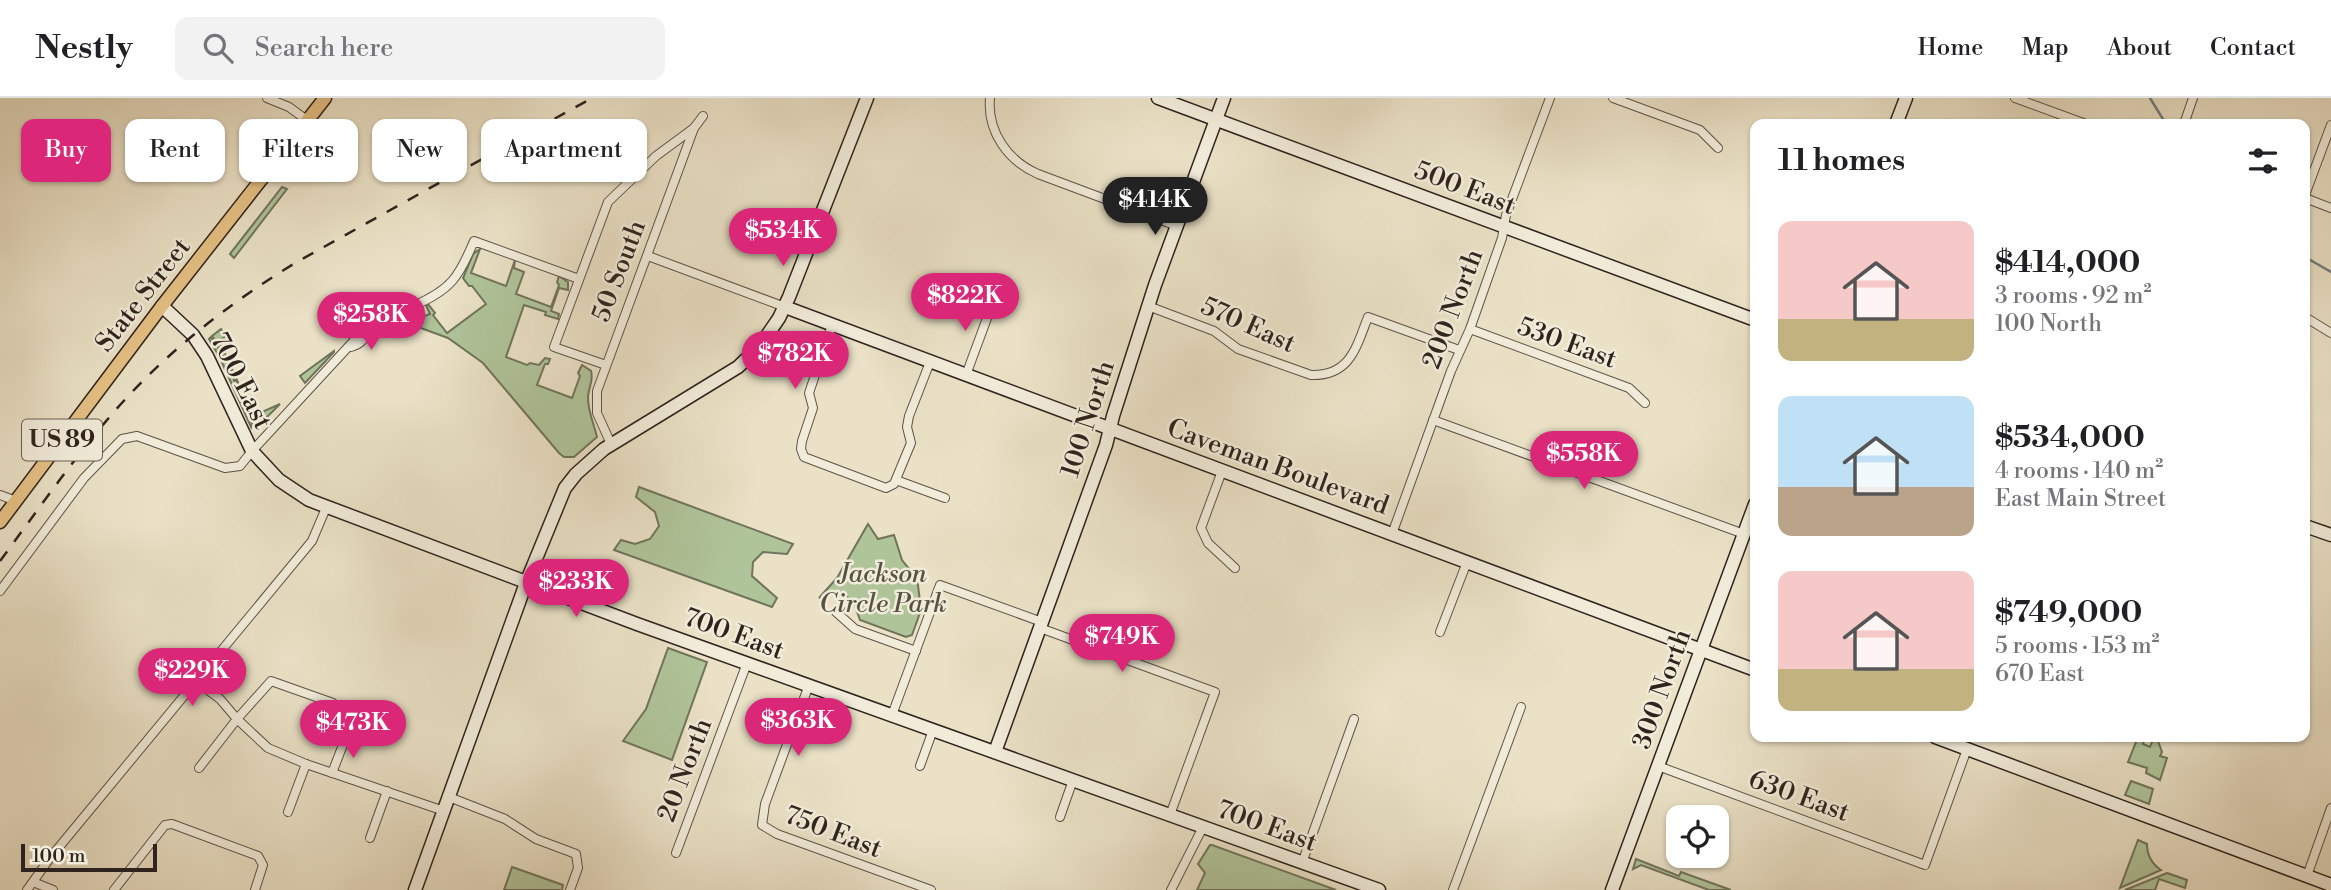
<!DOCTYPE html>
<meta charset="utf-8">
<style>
body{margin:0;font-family:"Libre Bodoni",serif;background:#f2f2f2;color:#202124;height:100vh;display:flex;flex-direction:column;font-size:26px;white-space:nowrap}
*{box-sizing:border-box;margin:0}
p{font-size:23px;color:#757577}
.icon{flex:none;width:38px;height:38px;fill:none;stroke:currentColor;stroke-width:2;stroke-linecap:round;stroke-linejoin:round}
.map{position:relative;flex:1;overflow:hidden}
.side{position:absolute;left:1750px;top:21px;width:560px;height:623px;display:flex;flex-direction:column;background:#fff;border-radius:14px;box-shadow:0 2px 5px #0004}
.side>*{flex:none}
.guide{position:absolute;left:21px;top:21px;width:665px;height:63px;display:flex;gap:14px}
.buttons{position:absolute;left:1666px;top:707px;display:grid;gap:14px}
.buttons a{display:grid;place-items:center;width:63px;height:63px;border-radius:14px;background:#fff;box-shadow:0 2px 5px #0004;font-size:35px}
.scale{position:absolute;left:21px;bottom:18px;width:136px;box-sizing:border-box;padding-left:7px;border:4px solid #30231e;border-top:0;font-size:19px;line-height:24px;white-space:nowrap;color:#30231e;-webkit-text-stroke:5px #f1ecda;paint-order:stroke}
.price{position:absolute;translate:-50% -60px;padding:0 16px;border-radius:24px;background:#db2777;color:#fff;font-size:23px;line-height:46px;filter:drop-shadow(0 2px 4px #0008)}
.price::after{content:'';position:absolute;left:50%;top:42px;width:21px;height:16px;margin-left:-10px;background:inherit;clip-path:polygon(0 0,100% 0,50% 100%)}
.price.selected{background:#222;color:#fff}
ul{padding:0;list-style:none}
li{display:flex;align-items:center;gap:21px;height:175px;padding:0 28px}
li span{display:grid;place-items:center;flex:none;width:196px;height:140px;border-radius:14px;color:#555}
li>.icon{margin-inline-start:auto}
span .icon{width:84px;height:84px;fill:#fffc;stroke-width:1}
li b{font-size:30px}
h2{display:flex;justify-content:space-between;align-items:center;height:84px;padding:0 28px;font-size:30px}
.chip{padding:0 24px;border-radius:14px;background:#fff;box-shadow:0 2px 5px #0004;font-size:24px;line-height:63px}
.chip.selected{background:#db2777;color:#fff}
header{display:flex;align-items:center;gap:42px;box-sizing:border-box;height:98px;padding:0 35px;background:#fff;border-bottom:2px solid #e0e0e0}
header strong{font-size:33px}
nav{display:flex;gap:38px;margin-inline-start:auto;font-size:24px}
.search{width:490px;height:63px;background:#f2f2f2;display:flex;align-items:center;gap:18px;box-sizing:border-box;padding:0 24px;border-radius:14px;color:#757577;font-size:26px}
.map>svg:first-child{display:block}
.green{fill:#b0c49a;stroke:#70745c;stroke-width:2}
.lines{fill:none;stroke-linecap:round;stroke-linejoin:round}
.stream{stroke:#727e7f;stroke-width:2.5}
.street-casing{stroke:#5e5248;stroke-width:10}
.secondary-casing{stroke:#30231e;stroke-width:15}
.primary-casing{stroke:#30231e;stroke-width:15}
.street{stroke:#f1ecda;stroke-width:8}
.secondary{stroke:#f1ecda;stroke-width:12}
.primary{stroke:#e5c083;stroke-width:12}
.rail{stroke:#30231e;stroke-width:2.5;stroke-dasharray:12 12;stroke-linecap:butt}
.labels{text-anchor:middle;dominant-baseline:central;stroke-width:5;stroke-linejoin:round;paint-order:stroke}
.shield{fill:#f1ecda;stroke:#6a5f56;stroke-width:2}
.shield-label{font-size:24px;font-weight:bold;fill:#30231e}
.street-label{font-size:26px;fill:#30231e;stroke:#f1ecda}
.park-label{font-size:26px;font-style:italic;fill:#565343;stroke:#f1ecda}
</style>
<header>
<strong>Nestly</strong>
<div class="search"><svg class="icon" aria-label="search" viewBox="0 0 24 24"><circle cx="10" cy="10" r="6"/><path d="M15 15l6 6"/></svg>Search here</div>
<nav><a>Home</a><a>Map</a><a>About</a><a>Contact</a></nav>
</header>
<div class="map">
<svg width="2331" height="792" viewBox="0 0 2331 792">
<rect width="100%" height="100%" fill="#eae1c6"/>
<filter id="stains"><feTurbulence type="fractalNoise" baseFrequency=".00286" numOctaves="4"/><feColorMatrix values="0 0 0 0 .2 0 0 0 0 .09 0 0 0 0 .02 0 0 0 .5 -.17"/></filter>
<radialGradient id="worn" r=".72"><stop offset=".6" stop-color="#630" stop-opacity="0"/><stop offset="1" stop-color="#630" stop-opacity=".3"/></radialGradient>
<g class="green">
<polygon points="282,89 287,91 234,160 230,156"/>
<path d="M480,151L471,175L506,188L515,162L514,170L524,174L516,196L551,209L559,187L557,184L559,178L568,184V192L559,190L551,213L559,216L558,221L545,217L546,214L524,207L506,259L527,267L530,265L539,267L545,260L550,261L548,266H545L537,287L572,300L580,278L578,275L582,267L591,273C594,283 588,290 588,300C588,314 594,326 597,339L574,359H564L559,355L483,265L448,240L407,225L430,216L426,207L428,206L435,215L433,217L447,235L486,206L472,188H469L463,180L473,156Z"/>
<polygon points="221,231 226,239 219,242 253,318 280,306 258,328 254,326 227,261 212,238"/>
<polygon points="211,239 226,263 252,325 251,329 220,260 209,241"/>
<polygon points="334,253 334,254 305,285 300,278"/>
<polygon points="639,389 793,446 787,456 763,454 753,464 752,478 777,500 772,509 614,452 621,442 635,446 650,441 659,428 655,414 636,399"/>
<polygon points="868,426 878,441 894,437 902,462 914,477 918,487 921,512 912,537 906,539 860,522 854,505 842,494 832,494 819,500 837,480"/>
<polygon points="668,550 707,564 672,662 623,643 646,611"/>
<polygon points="2138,639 2145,639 2143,646 2150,649 2154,639 2160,639 2158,643 2162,654 2160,658 2167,660 2160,682 2146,675 2147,670 2128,664"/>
<polygon points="2131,683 2153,691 2149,706 2125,697"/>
<path d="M2138,742L2147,746C2147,757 2152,766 2161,772L2120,790Z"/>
<polygon points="1210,747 1212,747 1336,792 1197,792 1205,775 1198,766"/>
<polygon points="1636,761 1679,778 1681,774 1731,792 1709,792 1641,767 1633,771"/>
<polygon points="512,769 563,787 562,792 504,792"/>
<polygon points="2167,775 2187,782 2185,790 2159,781 2155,792 2125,792"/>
</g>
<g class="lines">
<g class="stream">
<polyline points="2150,0 2166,26"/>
<polyline points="2305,159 2331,174"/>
</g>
<g class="street-casing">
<g id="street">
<polyline points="267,0 289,9 308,23"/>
<path d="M990,0C987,34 1008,63 1038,76L1177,128"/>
<polyline points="1613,0 1700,32 1718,50"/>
<polyline points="2015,0 2086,26"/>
<polyline points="2184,26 2193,0"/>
<polyline points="2305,97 2331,27"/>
<polyline points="2305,100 2331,110"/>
<polyline points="648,158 785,209"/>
<path d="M1148,208L1214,233L1238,251L1311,277C1350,278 1356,250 1368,219L1459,252"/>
<polyline points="2305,219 2331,235"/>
<polyline points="832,227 809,295 813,310 802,343 801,351 804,359 886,390 894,386 911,345 907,329 909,318 930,264"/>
<polyline points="1470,231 1629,290 1645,305"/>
<path d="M351,249C359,247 365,242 367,233"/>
<polyline points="606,267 554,249 608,104 656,58 694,30"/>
<polyline points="966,277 993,204"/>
<polyline points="1433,322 1744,436"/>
<polyline points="611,346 597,315 597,293 694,30 703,18"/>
<polyline points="1222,373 1201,430 1208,445 1235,470"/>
<polyline points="896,382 945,400"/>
<polyline points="0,397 16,403"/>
<polyline points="1392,436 1451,273 1470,231 1502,140 1506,117 1550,0"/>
<path d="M0,493L84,380L122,341L137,338L225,370L240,368L252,353L361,235C373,232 377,221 387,215C395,210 405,211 413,208C451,192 459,179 474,143L579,181"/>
<polyline points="836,514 855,531 916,553"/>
<polyline points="1040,530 1215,594 1170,717"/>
<polyline points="1440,534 1467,464"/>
<polyline points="196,583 220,601 237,621 268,650 306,666 444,713"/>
<polyline points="809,587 765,706 762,727 777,736 931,792"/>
<polyline points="892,617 940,487 1042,524"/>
<polyline points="920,668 933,632"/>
<polyline points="1658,668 1925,767 1967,651"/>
<polyline points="199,670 237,621 271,583 333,605"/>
<polyline points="332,675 346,639"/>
<polyline points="449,699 505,721 536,741 576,756 578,770 570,792"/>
<polyline points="288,714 306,666"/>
<polyline points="1060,719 1073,682"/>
<polyline points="370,740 387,693"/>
<polyline points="676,755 747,565"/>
<polyline points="1302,765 1354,621"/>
<polyline points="2307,778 2331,710"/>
<polyline points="33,784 53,792"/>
<polyline points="27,792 50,760 312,443 326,410"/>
<polyline points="114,792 165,727 172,726 258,758 263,767 255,792"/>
<polyline points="1171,792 1203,729"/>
<polyline points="1453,792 1521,609"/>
</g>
</g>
<g class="secondary-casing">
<g id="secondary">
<polyline points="1158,0 1755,222"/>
<polyline points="1896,26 1906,0"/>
<polyline points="162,208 193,237 207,258 252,353 279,382 309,402 637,526 1379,792"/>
<polyline points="785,209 1755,572"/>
<polyline points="2305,428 2331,437"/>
<polyline points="1935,639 2331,787"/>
<polyline points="995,654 1106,347 1113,318 1155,187 1224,0"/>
<polyline points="415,792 526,485 565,390 576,376 604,351 738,269 760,248 779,220 789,199 867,0"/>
<polyline points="1612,792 1755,406"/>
</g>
</g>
<g class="primary-casing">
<polyline id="primary" points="0,424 162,208 325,0"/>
</g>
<use href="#street" class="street"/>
<use href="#secondary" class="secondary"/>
<use href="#primary" class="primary"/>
<path class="rail" d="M0,463C35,416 69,367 107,322C160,259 225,208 295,165L592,0"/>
</g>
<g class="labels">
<rect class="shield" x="22" y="321.5" width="80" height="41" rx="5"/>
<g class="shield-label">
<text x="62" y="342">US 89</text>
</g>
<g class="street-label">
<text transform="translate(1465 90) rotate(21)">500 East</text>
<text transform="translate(619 173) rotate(-69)">50 South</text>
<text transform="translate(143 197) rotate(-52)">State Street</text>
<text transform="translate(1453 211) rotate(-69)">200 North</text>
<text transform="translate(1248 227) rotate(24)">570 East</text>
<text transform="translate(1567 245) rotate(20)">530 East</text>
<text transform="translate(241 283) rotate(63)">700 East</text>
<text transform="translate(1088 321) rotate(-72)">100 North</text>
<text transform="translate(1278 369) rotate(20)">Caveman Boulevard</text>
<text transform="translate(734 536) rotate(20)">700 East</text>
<text transform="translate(1662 591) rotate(-70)">300 North</text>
<text transform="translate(685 672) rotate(-69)">20 North</text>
<text transform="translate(1799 698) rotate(20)">630 East</text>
<text transform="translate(1267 728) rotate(20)">700 East</text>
<text transform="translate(833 734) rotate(21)">750 East</text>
</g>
<g class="park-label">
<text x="883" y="476">Jackson<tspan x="883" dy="30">Circle Park</tspan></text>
</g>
</g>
<rect width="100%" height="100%" filter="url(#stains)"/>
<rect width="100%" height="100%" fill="url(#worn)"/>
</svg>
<div class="buttons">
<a><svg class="icon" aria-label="locate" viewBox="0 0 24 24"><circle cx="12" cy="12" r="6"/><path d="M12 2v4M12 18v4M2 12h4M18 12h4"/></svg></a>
</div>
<div class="scale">100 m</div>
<b class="price selected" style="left:1155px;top:139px">$414K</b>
<b class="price" style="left:783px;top:170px">$534K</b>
<b class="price" style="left:965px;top:235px">$822K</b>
<b class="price" style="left:371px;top:254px">$258K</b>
<b class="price" style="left:795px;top:293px">$782K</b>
<b class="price" style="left:1584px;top:393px">$558K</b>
<b class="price" style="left:576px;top:521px">$233K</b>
<b class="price" style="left:1122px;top:576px">$749K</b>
<b class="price" style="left:192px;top:610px">$229K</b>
<b class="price" style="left:798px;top:660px">$363K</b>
<b class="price" style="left:353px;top:662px">$473K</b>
<div class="guide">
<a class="chip selected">Buy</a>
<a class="chip">Rent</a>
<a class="chip">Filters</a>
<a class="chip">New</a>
<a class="chip">Apartment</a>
</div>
<section class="side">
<h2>11 homes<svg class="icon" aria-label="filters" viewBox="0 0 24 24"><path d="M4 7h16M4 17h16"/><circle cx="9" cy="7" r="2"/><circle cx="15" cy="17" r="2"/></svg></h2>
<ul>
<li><span style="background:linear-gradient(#f6c9c9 70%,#c2b280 0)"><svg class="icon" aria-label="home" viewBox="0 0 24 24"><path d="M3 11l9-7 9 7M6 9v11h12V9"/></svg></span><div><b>$414,000</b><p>3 rooms · 92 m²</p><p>100 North</p></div></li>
<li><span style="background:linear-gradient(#bfe0f5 65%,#b9a48a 0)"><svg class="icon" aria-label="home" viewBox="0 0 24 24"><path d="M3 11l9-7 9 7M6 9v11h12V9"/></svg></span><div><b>$534,000</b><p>4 rooms · 140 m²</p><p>East Main Street</p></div></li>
<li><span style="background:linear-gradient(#f6c9c9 70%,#c2b280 0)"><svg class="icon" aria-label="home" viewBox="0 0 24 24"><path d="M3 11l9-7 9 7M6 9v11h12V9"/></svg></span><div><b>$749,000</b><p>5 rooms · 153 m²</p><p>670 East</p></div></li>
</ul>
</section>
</div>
